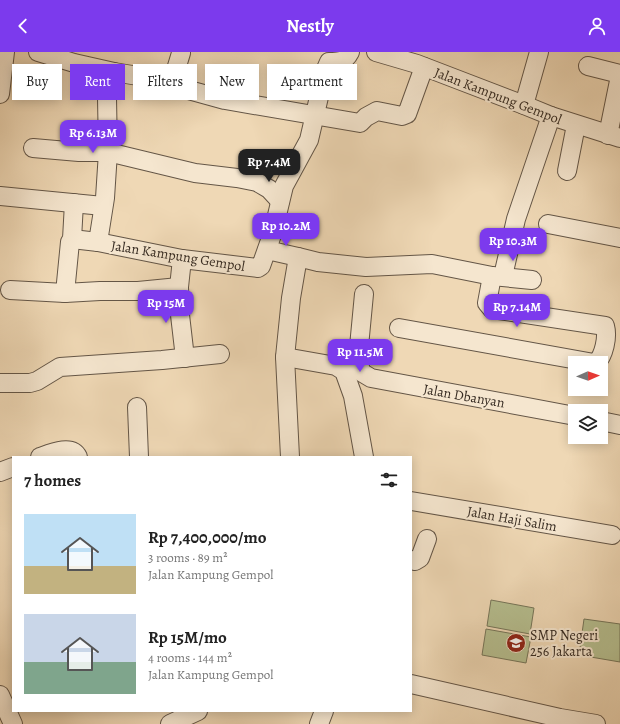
<!DOCTYPE html>
<meta charset="utf-8">
<style>
body{margin:0;font-family:Alegreya,serif;background:#f2f2f2;color:#222;height:100vh;display:flex;flex-direction:column;font-size:15px;white-space:nowrap}
*{box-sizing:border-box;margin:0}
p{font-size:13px;color:#767676}
.icon{flex:none;width:22px;height:22px;fill:none;stroke:currentColor;stroke-width:2;stroke-linecap:round;stroke-linejoin:round}
.map{position:relative;flex:1;overflow:hidden}
.drawer{position:absolute;left:12px;top:404px;width:400px;height:256px;display:flex;flex-direction:column;background:#fff;border-radius:0px;box-shadow:0 2px 10px #0003}
.drawer>*{flex:none}
.banner{position:absolute;left:12px;top:12px;width:400px;height:36px;display:flex;gap:8px}
.needle{width:26px;rotate:88deg}
.buttons{position:absolute;left:568px;top:304px;display:grid;gap:8px}
.buttons a{display:grid;place-items:center;width:40px;height:40px;border-radius:0px;background:#fff;box-shadow:0 2px 10px #0003;font-size:20px}
.price{position:absolute;translate:-50% -34px;padding:0 9px;border-radius:8px;background:#7c3aed;color:#fff;font-size:13px;line-height:26px;filter:drop-shadow(0 1px 2px #0008)}
.price::after{content:'';position:absolute;left:50%;top:24px;width:12px;height:9px;margin-left:-6px;background:inherit;clip-path:polygon(0 0,100% 0,50% 100%)}
.price.active{background:#222;color:#fff}
ul{padding:0;list-style:none}
li{display:flex;align-items:center;gap:12px;height:100px;padding:0 12px}
li span{display:grid;place-items:center;flex:none;width:112px;height:80px;border-radius:0px;color:#555}
li>.icon{margin-inline-start:auto}
span .icon{width:48px;height:48px;fill:#fffc;stroke-width:1}
li b{font-size:17px}
h2{display:flex;justify-content:space-between;align-items:center;height:48px;padding:0 12px;font-size:17px}
.chip{padding:0 14px;border-radius:0px;background:#fff;box-shadow:0 2px 10px #0003;font-size:14px;line-height:36px}
.chip.active{background:#7c3aed;color:#fff}
header{display:flex;justify-content:space-between;align-items:center;height:52px;padding:0 12px;background:#7c3aed;color:#fff;font-size:18px;font-weight:700}
.map>svg:first-child{display:block}
.green{fill:#b6bf90;stroke:#767559}
.lines{fill:none;stroke-linecap:round;stroke-linejoin:round}
.minor-casing{stroke:#645647;stroke-width:20}
.minor{stroke:#f5e6cf;stroke-width:18}
.labels{text-anchor:middle;dominant-baseline:central;stroke-width:4;stroke-linejoin:round;paint-order:stroke}
.street-label{font-size:14px;fill:#362b22;stroke:#f5e6cf}
.poi-label{font-size:14px;fill:#362b22;stroke:#f5e6cf;text-anchor:start}
</style>
<header><svg class="icon" aria-label="back" viewBox="0 0 24 24"><path d="M15 5l-7 7 7 7"/></svg>Nestly<svg class="icon" aria-label="person" viewBox="0 0 24 24"><circle cx="12" cy="8" r="4"/><path d="M4 21q1-7 8-7t8 7"/></svg></header>
<div class="map">
<svg width="620" height="672" viewBox="0 0 620 672">
<rect width="100%" height="100%" fill="#efd8b5"/>
<filter id="stains"><feTurbulence type="fractalNoise" baseFrequency=".005" numOctaves="4"/><feColorMatrix values="0 0 0 0 .2 0 0 0 0 .09 0 0 0 0 .02 0 0 0 .5 -.17"/></filter>
<radialGradient id="worn" r=".72"><stop offset=".6" stop-color="#630" stop-opacity="0"/><stop offset="1" stop-color="#630" stop-opacity=".3"/></radialGradient>
<g class="green">
<polygon points="491,548 534,556 530,582 487,574"/>
<polygon points="584,567 620,572 620,610 579,603"/>
<polygon points="486,577 531,585 526,611 482,603"/>
</g>
<g class="lines">
<g class="minor-casing">
<g id="minor">
<polyline points="38,0 74,11 114,20 138,24 225,48 360,71 366,65 377,59 402,64 407,62 424,15"/>
<polyline points="376,0 417,12 524,53 551,64 620,86"/>
<polyline points="588,14 620,22"/>
<polyline points="171,34 181,1"/>
<polyline points="0,42 5,0"/>
<polyline points="524,53 539,0"/>
<polyline points="608,83 620,24"/>
<polyline points="33,96 79,100 108,100 195,121 237,126 257,130 269,137 280,149"/>
<polyline points="567,119 576,73"/>
<polyline points="0,144 103,154"/>
<polyline points="548,172 620,186"/>
<path d="M72,187L98,190L182,207L258,216L261,214L273,180L284,134L309,88L325,19L329,10C339,10 345,10 350,0"/>
<polyline points="98,190 105,146 108,100 107,46 114,20"/>
<polyline points="267,198 298,205"/>
<polyline points="182,207 179,235 180,263 185,306"/>
<path d="M492,224L487,251L492,257L605,274C608,285 604,304 596,311"/>
<polyline points="503,224 516,167 551,64"/>
<polyline points="10,238 65,241 70,190 72,187 74,151"/>
<polyline points="65,241 100,239 138,239 179,235"/>
<polyline points="364,242 358,305 361,320 371,326 575,364"/>
<polyline points="399,276 594,311"/>
<polyline points="285,305 336,314 344,319 353,344 364,405"/>
<polyline points="0,331 30,331 37,329 60,315 162,308 220,302"/>
<polyline points="137,355 139,405"/>
<polyline points="601,369 620,373"/>
<path d="M40,405C51,401 72,392 78,405"/>
<polyline points="290,405 285,305 291,246 298,205 318,210 366,215 432,212 492,224 532,228"/>
<polyline points="0,420 13,415"/>
<polyline points="411,449 612,483"/>
<polyline points="411,508 415,509 420,506 427,487"/>
<polyline points="411,632 560,666 596,672"/>
<polyline points="0,643 13,672"/>
<polyline points="170,672 198,659"/>
<polyline points="319,672 324,659"/>
</g>
</g>
<use href="#minor" class="minor"/>
</g>
<defs>
<g id="school-disc" transform="scale(1)"><circle r="9.5" fill="#8f2418" stroke="#f5e6cf"/><path d="M0-5L7-2L0 1L-7-2ZM-4 1L0 2.5L4 1V4Q0 6-4 4Z" fill="#fff"/></g>
</defs>
<g fill-rule="evenodd">
<use href="#school-disc" x="516" y="591"/>
</g>
<g class="labels">
<g class="street-label">
<text transform="translate(498 44) rotate(21)">Jalan Kampung Gempol</text>
<text transform="translate(178 204) rotate(9)">Jalan Kampung Gempol</text>
<text transform="translate(464 344) rotate(10)">Jalan Dbanyan</text>
<text transform="translate(512 467) rotate(10)">Jalan Haji Salim</text>
</g>
<g class="poi-label">
<text x="530" y="583">SMP Negeri<tspan x="530" dy="16">256 Jakarta</tspan></text>
</g>
</g>
<rect width="100%" height="100%" filter="url(#stains)"/>
<rect width="100%" height="100%" fill="url(#worn)"/>
</svg>
<div class="buttons">
<a><svg class="needle" viewBox="-14 -14 28 28"><path d="M0-13l5 13h-10z" fill="#e53935"/><path d="M0 13l5-13h-10z" fill="#767676"/></svg></a>
<a><svg class="icon" aria-label="layers" viewBox="0 0 24 24"><path d="M12 4l9 5-9 5-9-5zM3 14l9 5 9-5"/></svg></a>
</div>
<b class="price" style="left:93px;top:102px">Rp 6.13M</b>
<b class="price active" style="left:269px;top:131px">Rp 7.4M</b>
<b class="price" style="left:286px;top:195px">Rp 10.2M</b>
<b class="price" style="left:513px;top:210px">Rp 10.3M</b>
<b class="price" style="left:166px;top:272px">Rp 15M</b>
<b class="price" style="left:517px;top:276px">Rp 7.14M</b>
<b class="price" style="left:360px;top:321px">Rp 11.5M</b>
<div class="banner">
<a class="chip">Buy</a>
<a class="chip active">Rent</a>
<a class="chip">Filters</a>
<a class="chip">New</a>
<a class="chip">Apartment</a>
</div>
<section class="drawer">
<h2>7 homes<svg class="icon" aria-label="filters" viewBox="0 0 24 24"><path d="M4 7h16M4 17h16"/><circle cx="9" cy="7" r="2"/><circle cx="15" cy="17" r="2"/></svg></h2>
<ul>
<li><span style="background:linear-gradient(#bfe0f5 65%,#c2b280 0)"><svg class="icon" aria-label="home" viewBox="0 0 24 24"><path d="M3 11l9-7 9 7M6 9v11h12V9"/></svg></span><div><b>Rp 7,400,000/mo</b><p>3 rooms · 89 m²</p><p>Jalan Kampung Gempol</p></div></li>
<li><span style="background:linear-gradient(#c9d6e8 60%,#7fa58c 0)"><svg class="icon" aria-label="home" viewBox="0 0 24 24"><path d="M3 11l9-7 9 7M6 9v11h12V9"/></svg></span><div><b>Rp 15M/mo</b><p>4 rooms · 144 m²</p><p>Jalan Kampung Gempol</p></div></li>
</ul>
</section>
</div>
